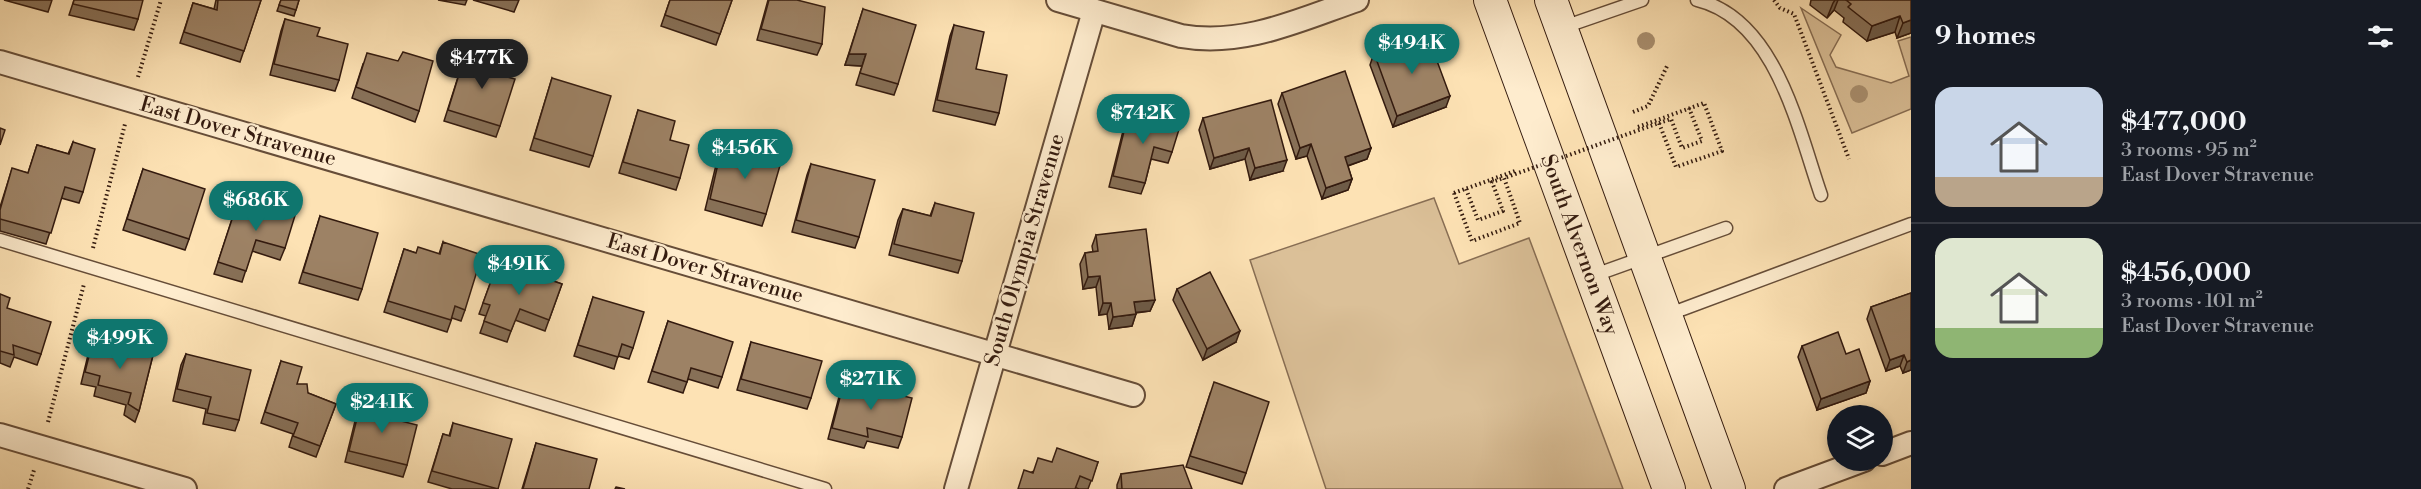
<!DOCTYPE html>
<meta charset="utf-8">
<style>
body{margin:0;font-family:"Libre Bodoni",serif;background:#242831;color:#f1f3f6;height:100vh;display:flex;flex-direction:column;font-size:22px;white-space:nowrap}
*{box-sizing:border-box;margin:0}
p{font-size:20px;color:#9ea1a6}
.icon{flex:none;width:33px;height:33px;fill:none;stroke:currentColor;stroke-width:2;stroke-linecap:round;stroke-linejoin:round}
.map{position:relative;flex:1;overflow:hidden}
.drawer{display:flex;flex-direction:column;background:#171b24;width:510px}
.drawer>*{flex:none}
.controls{position:absolute;left:1827px;top:405px;display:grid;gap:12px}
.controls a{display:grid;place-items:center;width:66px;height:66px;border-radius:50%;background:#171b24;box-shadow:0 3px 9px #0003;font-size:30px}
.price{position:absolute;translate:-50% -51px;padding:0 14px;border-radius:21px;background:#0f766e;color:#fff;font-size:20px;line-height:39px;filter:drop-shadow(0 2px 3px #0008)}
.price::after{content:'';position:absolute;left:50%;top:36px;width:18px;height:14px;margin-left:-9px;background:inherit;clip-path:polygon(0 0,100% 0,50% 100%)}
.price.current{background:#222;color:#fff}
ul{padding:0;list-style:none}
li{display:flex;align-items:center;gap:18px;height:150px;padding:0 24px}
li+li{border-top:2px solid #363941}
li span{display:grid;place-items:center;flex:none;width:168px;height:120px;border-radius:18px;color:#555}
li>.icon{margin-inline-start:auto}
span .icon{width:72px;height:72px;fill:#fffc;stroke-width:1}
li b{font-size:26px}
h2{display:flex;justify-content:space-between;align-items:center;height:72px;padding:0 24px;font-size:26px}
main{display:flex;flex:1;min-height:0}
.map>svg:first-child{display:block}
.green{fill:#dbc098;stroke:#886e54;stroke-width:1.5}
.lines{fill:none;stroke-linecap:round;stroke-linejoin:round}
.lane-casing{stroke:#664d38;stroke-width:15}
.street-casing{stroke:#664d38;stroke-width:26}
.secondary-casing{stroke:#341b0f;stroke-width:34}
.path{stroke:#341b0f;stroke-width:4;stroke-dasharray:1.5 3;stroke-linecap:butt}
.lane{stroke:#feecce;stroke-width:12}
.street{stroke:#feecce;stroke-width:22}
.secondary{stroke:#feecce;stroke-width:32}
.path-bridge{stroke:#341b0f;stroke-width:4;stroke-dasharray:1.5 3;stroke-linecap:butt}
.tree{fill:#aa9070}
.wall{fill:#877057;stroke:#341b0f;stroke-width:1.5}
.shaded-wall{fill:#6e5b47;stroke:#341b0f;stroke-width:1.5}
.building{fill:#9d8265;stroke:#341b0f;stroke-width:1.5}
.labels{text-anchor:middle;dominant-baseline:central;stroke-width:4.5;stroke-linejoin:round;paint-order:stroke}
.street-label{font-size:21px;fill:#341b0f;stroke:#feecce}
</style>
<main>
<div class="map">
<svg width="1911" height="489" viewBox="0 0 1911 489">
<rect width="100%" height="100%" fill="#fde2b4"/>
<filter id="stains"><feTurbulence type="fractalNoise" baseFrequency=".00333" numOctaves="4"/><feColorMatrix values="0 0 0 0 .2 0 0 0 0 .09 0 0 0 0 .02 0 0 0 .5 -.17"/></filter>
<radialGradient id="worn" r=".72"><stop offset=".6" stop-color="#630" stop-opacity="0"/><stop offset="1" stop-color="#630" stop-opacity=".3"/></radialGradient>
<g class="green">
<polygon points="1801,8 1841,35 1830,55 1836,67 1891,83 1909,76 1898,41 1911,37 1911,109 1852,133"/>
<polygon points="1434,198 1459,264 1529,238 1623,489 1326,489 1250,260"/>
</g>
<g class="lines">
<g class="lane-casing">
<g id="lane">
<path d="M1697,0C1776,19 1798,129 1821,195"/>
<polyline points="1561,28 1642,0"/>
<polyline points="0,240 825,489"/>
<polyline points="1592,276 1726,228"/>
<polyline points="1667,315 1911,224"/>
</g>
</g>
<g class="street-casing">
<g id="street">
<path d="M1058,0L1181,36C1243,47 1299,20 1357,0"/>
<polyline points="0,62 1133,395"/>
<polyline points="0,435 185,489"/>
<polyline points="1882,454 1911,443"/>
<polyline points="956,489 1094,11"/>
<polyline points="1786,489 1864,460"/>
</g>
</g>
<g class="secondary-casing">
<g id="secondary">
<polyline points="1490,0 1669,489"/>
<polyline points="1551,0 1729,489"/>
</g>
</g>
<g class="path">
<polyline points="1774,0 1780,8 1794,14 1849,159"/>
<polyline points="138,77 161,0"/>
<polyline points="1633,112 1648,106 1668,64"/>
<polyline points="1659,123 1671,119 1682,148 1702,141 1689,108"/>
<polyline points="1638,127 1704,103"/>
<polyline points="1466,189 1478,220 1503,211 1492,182 1504,178"/>
<polyline points="1454,193 1515,171"/>
<polyline points="93,248 125,124"/>
<polyline points="48,422 84,284"/>
<polyline points="28,489 34,470"/>
</g>
<use href="#lane" class="lane"/>
<use href="#street" class="street"/>
<use href="#secondary" class="secondary"/>
<polyline class="path-bridge" points="1454,193 1472,241 1520,223 1504,178 1659,123 1676,167 1722,151 1704,103"/>
</g>
<g class="tree">
<circle cx="1646" cy="41" r="9"/>
<circle cx="1859" cy="94" r="9"/>
</g>
<g class="wall">
<polygon points="4,0 52,0 48,12"/>
<polygon points="74,0 138,19 134,30 69,15"/>
<polygon points="216,0 261,0 240,62 180,43 193,3 214,9"/>
<polygon points="281,0 299,0 294,16 277,11"/>
<polygon points="438,0 467,0 465,5"/>
<polygon points="473,0 519,0 514,12"/>
<polygon points="670,0 732,0 716,45 661,26"/>
<polygon points="768,0 797,0 822,44 817,55 757,40"/>
<polygon points="1811,0 1911,0 1911,33 1897,38 1895,32 1867,41 1843,22 1844,18 1834,10 1827,18 1810,5"/>
<polygon points="863,9 898,84 894,95 856,85 862,66 845,65"/>
<polygon points="285,19 317,36 339,80 335,91 270,75 281,31"/>
<polygon points="954,25 999,113 995,125 933,111 950,36"/>
<polygon points="466,52 499,75 500,126 496,137 444,121"/>
<polygon points="1374,53 1446,107 1393,127 1370,65"/>
<polygon points="363,64 419,111 415,122 352,98"/>
<polygon points="552,78 593,156 589,167 530,150"/>
<polygon points="1282,93 1371,148 1367,159 1348,166 1352,179 1348,190 1322,199 1307,156 1296,159 1278,104"/>
<polygon points="638,110 670,140 680,178 676,190 619,173"/>
<polygon points="1129,111 1172,152 1168,163 1151,159 1145,183 1141,194 1109,187 1125,123"/>
<polygon points="1203,118 1283,171 1250,180 1245,159 1210,169 1199,130"/>
<polygon points="73,142 83,192 79,203 61,198 46,244 0,231 0,207 12,169 28,173 37,145 68,154"/>
<polygon points="722,146 766,214 762,226 705,210 718,157"/>
<polygon points="811,164 859,237 855,248 792,232 807,175"/>
<polygon points="143,169 189,239 185,250 123,230"/>
<polygon points="271,201 285,248 280,260 252,251 242,282 214,274 237,204 267,212"/>
<polygon points="935,203 962,261 958,273 889,255 898,220 903,209 930,216"/>
<polygon points="320,216 362,289 358,300 299,283"/>
<polygon points="1096,235 1155,300 1150,311 1136,313 1132,326 1109,329 1107,314 1099,315 1096,287 1083,289 1080,264 1085,253 1093,252 1092,246"/>
<polygon points="443,242 465,310 461,321 452,318 447,332 384,312 404,249 416,253 439,254"/>
<polygon points="498,262 562,284 545,331 515,320 507,342 480,333 486,316 479,314"/>
<polygon points="1177,289 1236,342 1203,360 1173,300"/>
<polygon points="1911,293 1911,370 1903,373 1900,366 1886,371 1867,319 1871,307"/>
<polygon points="0,294 7,308 41,354 37,365 14,357 10,367 0,363"/>
<polygon points="593,297 633,348 629,359 618,356 614,369 574,356"/>
<polygon points="668,321 722,377 718,388 688,379 683,393 648,382"/>
<polygon points="93,340 153,355 139,411 135,422 124,415 126,405 94,396 96,387 81,384 89,351"/>
<polygon points="751,342 811,398 807,409 737,390"/>
<polygon points="1802,346 1846,354 1870,381 1866,393 1817,410 1798,357"/>
<polygon points="186,354 239,420 235,431 203,424 206,409 173,401 181,365"/>
<polygon points="281,361 297,384 308,393 336,404 316,457 289,447 293,434 261,423"/>
<polygon points="844,382 902,437 898,448 867,441 864,448 828,439 840,393"/>
<polygon points="1210,394 1246,473 1242,484 1186,467"/>
<polygon points="361,402 393,419 407,465 403,477 345,462 357,413"/>
<polygon points="453,423 498,489 452,489 428,482 443,434 449,436"/>
<polygon points="536,443 589,489 522,489"/>
<polygon points="1052,462 1098,462 1088,489 1079,489 1032,472"/>
<polygon points="1121,474 1192,489 1117,489 1117,485"/>
</g>
<g class="shaded-wall">
<polygon points="1835,0 1838,0 1834,10 1827,18 1833,3"/>
<polygon points="1900,16 1895,32 1867,41 1872,26"/>
<polygon points="1911,20 1911,33 1897,38 1903,23"/>
<polygon points="849,54 866,54 862,66 845,65"/>
<polygon points="1450,96 1446,107 1393,127 1397,116"/>
<polygon points="1311,144 1307,156 1296,159 1300,148"/>
<polygon points="1249,148 1245,159 1210,169 1214,158"/>
<polygon points="1371,148 1367,159 1341,168 1345,157"/>
<polygon points="1287,160 1283,171 1250,180 1255,168"/>
<polygon points="1352,179 1348,190 1322,199 1326,188"/>
<polygon points="1100,276 1096,287 1083,289 1088,277"/>
<polygon points="1155,300 1150,311 1130,313 1134,302"/>
<polygon points="1103,303 1111,303 1107,314 1099,315"/>
<polygon points="1136,314 1132,326 1109,329 1113,317"/>
<polygon points="1240,331 1236,342 1203,360 1207,349"/>
<polygon points="1904,355 1900,366 1886,371 1890,360"/>
<polygon points="1911,360 1911,370 1903,373 1907,362"/>
<polygon points="1870,381 1866,393 1817,410 1821,399"/>
</g>
<g class="building">
<polygon points="74,0 143,0 138,19 73,4"/>
<polygon points="218,0 261,0 244,51 184,32 193,3 217,10"/>
<polygon points="281,0 299,0 296,10 279,5"/>
<polygon points="670,0 732,0 720,34 665,15"/>
<polygon points="769,0 797,0 825,7 822,44 761,29"/>
<polygon points="1846,0 1911,0 1911,20 1903,23 1900,16 1872,26 1848,7 1851,4"/>
<polygon points="863,9 916,25 898,84 860,73 866,54 849,54"/>
<polygon points="285,19 320,28 317,36 348,44 339,80 274,64"/>
<polygon points="954,25 984,32 976,69 1007,75 999,113 937,100"/>
<polygon points="1427,34 1450,96 1397,116 1374,53"/>
<polygon points="403,52 433,61 419,111 356,87 367,53 398,61"/>
<polygon points="466,52 502,63 499,75 515,79 500,126 448,110"/>
<polygon points="1345,71 1371,148 1345,157 1352,179 1326,188 1311,144 1300,148 1282,93"/>
<polygon points="552,78 611,96 593,156 534,138"/>
<polygon points="1271,100 1287,160 1255,168 1249,148 1214,158 1203,118"/>
<polygon points="638,110 675,121 670,140 689,145 680,178 623,162"/>
<polygon points="1129,111 1180,126 1172,152 1154,147 1145,183 1113,176"/>
<polygon points="0,128 5,130 0,145"/>
<polygon points="73,142 95,149 83,192 65,187 51,233 0,219 0,210 12,168 28,173 37,145 69,154"/>
<polygon points="722,146 781,162 766,214 710,199"/>
<polygon points="811,164 875,180 859,237 796,220"/>
<polygon points="143,169 205,189 189,239 127,219"/>
<polygon points="271,201 297,209 285,248 256,240 246,271 218,262 237,204 267,213"/>
<polygon points="935,203 974,213 962,261 894,244 903,209 931,216"/>
<polygon points="320,216 378,233 362,289 303,272"/>
<polygon points="1146,229 1155,300 1134,302 1136,314 1113,317 1111,303 1103,303 1100,276 1088,277 1085,253 1098,251 1096,235"/>
<polygon points="443,242 482,255 465,310 455,306 451,320 388,301 404,249 416,253 418,247 440,254"/>
<polygon points="498,262 562,284 549,320 520,309 511,331 484,321 490,305 483,303"/>
<polygon points="1210,272 1240,331 1207,349 1177,289"/>
<polygon points="1911,293 1911,360 1907,362 1904,355 1890,360 1871,307"/>
<polygon points="0,294 10,298 7,308 51,322 41,354 13,345 14,355 0,351"/>
<polygon points="593,297 644,312 633,348 622,344 618,357 578,345"/>
<polygon points="668,321 733,342 722,377 691,368 687,382 652,371"/>
<polygon points="1838,332 1846,354 1859,349 1870,381 1821,399 1802,346"/>
<polygon points="93,340 153,355 139,411 128,404 131,393 98,385 100,376 85,372"/>
<polygon points="751,342 822,361 811,398 741,379"/>
<polygon points="186,354 251,370 239,420 207,413 211,397 177,389"/>
<polygon points="281,361 302,367 297,384 307,384 308,393 336,404 320,446 293,436 298,423 265,412"/>
<polygon points="844,382 912,398 902,437 867,428 868,437 832,428"/>
<polygon points="1214,382 1269,402 1246,473 1190,456"/>
<polygon points="373,401 396,407 393,419 417,425 407,465 349,451 361,402 372,405"/>
<polygon points="453,423 512,439 498,489 432,471 443,434 450,436"/>
<polygon points="536,443 597,459 589,489 523,489"/>
<polygon points="1057,448 1098,462 1092,481 1080,476 1075,489 1018,489 1024,470 1033,473 1038,458 1052,462"/>
<polygon points="1183,465 1192,489 1122,489 1121,474"/>
<polygon points="616,487 625,489 615,489"/>
</g>
<g class="labels">
<g class="street-label">
<text transform="translate(238 132) rotate(16)">East Dover Stravenue</text>
<text transform="translate(1579 245) rotate(70)">South Alvernon Way</text>
<text transform="translate(1025 250) rotate(-74)">South Olympia Stravenue</text>
<text transform="translate(705 269) rotate(16)">East Dover Stravenue</text>
</g>
</g>
<rect width="100%" height="100%" filter="url(#stains)"/>
<rect width="100%" height="100%" fill="url(#worn)"/>
</svg>
<div class="controls">
<a><svg class="icon" aria-label="layers" viewBox="0 0 24 24"><path d="M12 4l9 5-9 5-9-5zM3 14l9 5 9-5"/></svg></a>
</div>
<b class="price" style="left:1412px;top:75px">$494K</b>
<b class="price current" style="left:482px;top:90px">$477K</b>
<b class="price" style="left:1143px;top:145px">$742K</b>
<b class="price" style="left:745px;top:180px">$456K</b>
<b class="price" style="left:256px;top:232px">$686K</b>
<b class="price" style="left:519px;top:296px">$491K</b>
<b class="price" style="left:120px;top:370px">$499K</b>
<b class="price" style="left:871px;top:411px">$271K</b>
<b class="price" style="left:382px;top:434px">$241K</b>
</div>
<section class="drawer">
<h2>9 homes<svg class="icon" aria-label="filters" viewBox="0 0 24 24"><path d="M4 7h16M4 17h16"/><circle cx="9" cy="7" r="2"/><circle cx="15" cy="17" r="2"/></svg></h2>
<ul>
<li><span style="background:linear-gradient(#c9d6e8 75%,#b9a48a 0)"><svg class="icon" aria-label="home" viewBox="0 0 24 24"><path d="M3 11l9-7 9 7M6 9v11h12V9"/></svg></span><div><b>$477,000</b><p>3 rooms · 95 m²</p><p>East Dover Stravenue</p></div></li>
<li><span style="background:linear-gradient(#dfe7d0 75%,#8fb573 0)"><svg class="icon" aria-label="home" viewBox="0 0 24 24"><path d="M3 11l9-7 9 7M6 9v11h12V9"/></svg></span><div><b>$456,000</b><p>3 rooms · 101 m²</p><p>East Dover Stravenue</p></div></li>
</ul>
</section>
</main>
